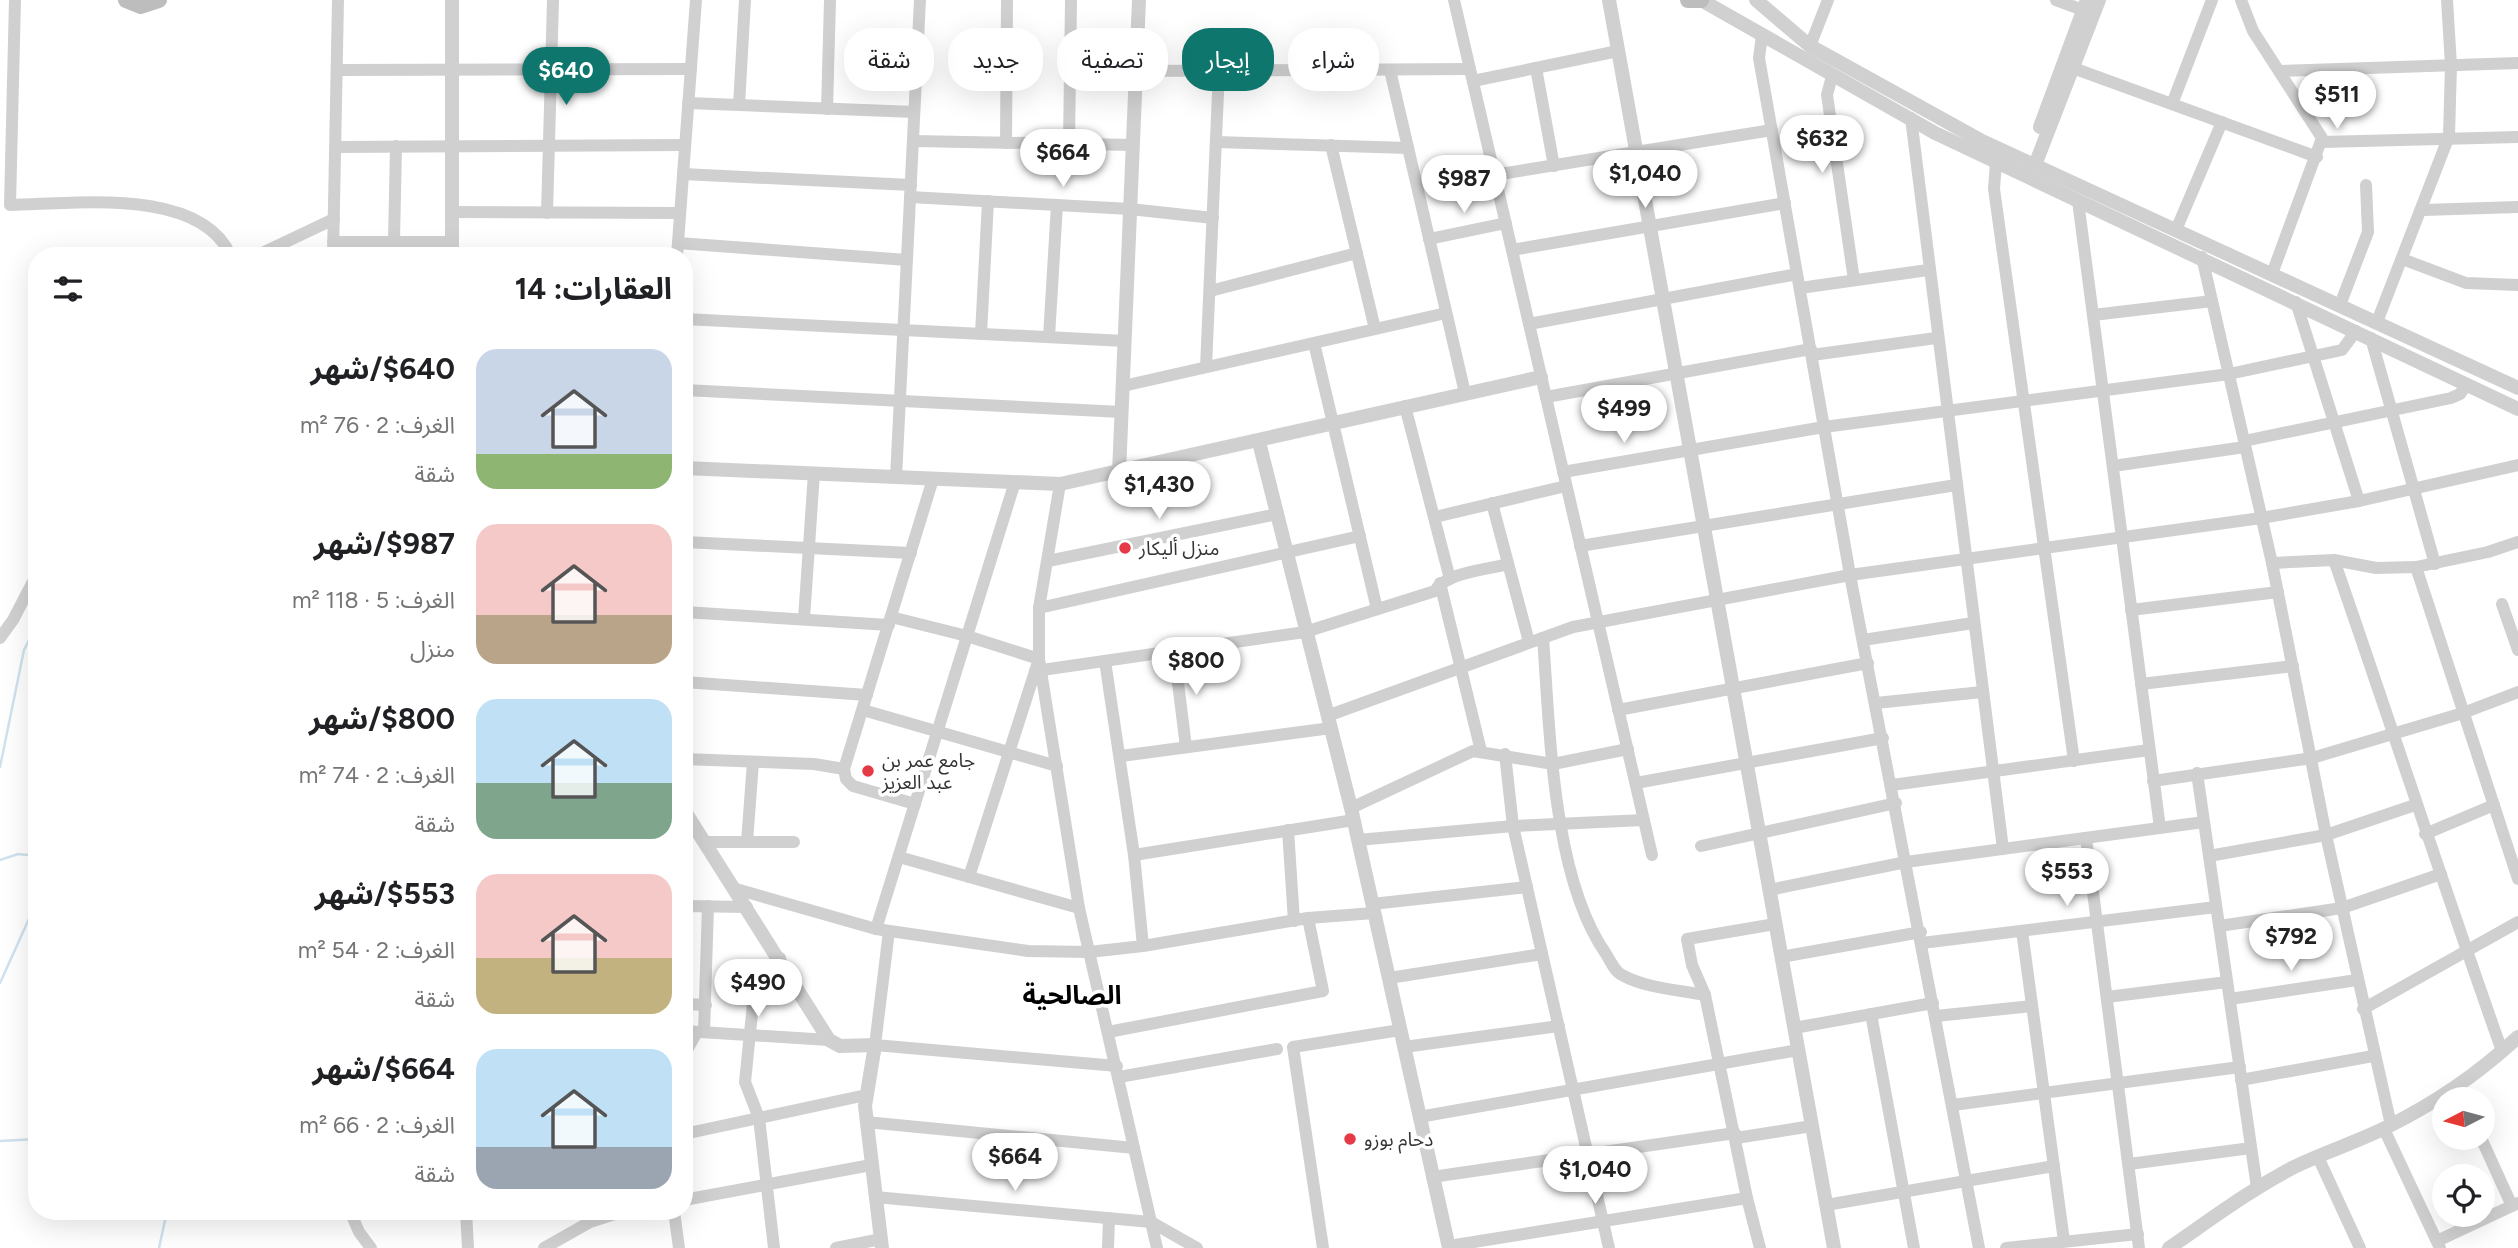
<!DOCTYPE html>
<html lang="ar">
<meta charset="utf-8">
<style>
body{margin:0;font-family:Figtree,"Noto Sans Arabic",sans-serif;background:#f2f2f2;color:#202124;direction:rtl;height:100vh;display:flex;flex-direction:column;font-size:26px;white-space:nowrap}
*{box-sizing:border-box;margin:0}
p{font-size:23px;color:#757577}
.icon{flex:none;width:38px;height:38px;fill:none;stroke:currentColor;stroke-width:2;stroke-linecap:round;stroke-linejoin:round}
.map{position:relative;flex:1;overflow:hidden;direction:ltr}
.drawer{position:absolute;left:28px;top:247px;width:665px;height:973px;display:flex;flex-direction:column;background:#fff;border-radius:28px;box-shadow:0 7px 28px #0002;direction:rtl}
.drawer>*{flex:none}
.top-card{position:absolute;left:714px;top:28px;width:665px;height:63px;direction:rtl;display:flex;gap:14px}
.needle{width:46px;rotate:264deg}
.fabs{position:absolute;left:2432px;top:1087px;display:grid;gap:14px}
.fabs a{display:grid;place-items:center;width:63px;height:63px;border-radius:50%;background:#fff;box-shadow:0 7px 28px #0002;font-size:35px}
.price{position:absolute;translate:-50% -60px;padding:0 16px;border-radius:24px;background:#fff;color:#222;font-size:23px;line-height:46px;filter:drop-shadow(0 2px 4px #0008)}
.price::after{content:'';position:absolute;left:50%;top:42px;width:21px;height:16px;margin-left:-10px;background:inherit;clip-path:polygon(0 0,100% 0,50% 100%)}
.price.selected{background:#0f766e;color:#fff}
ul{padding:0;list-style:none}
li{display:flex;align-items:center;gap:21px;height:175px;padding:0 21px}
li span{display:grid;place-items:center;flex:none;width:196px;height:140px;border-radius:21px;color:#555}
li>.icon{margin-inline-start:auto}
span .icon{width:84px;height:84px;fill:#fffc;stroke-width:1}
li b{font-size:30px}
h2{display:flex;justify-content:space-between;align-items:center;height:84px;padding:0 21px;font-size:30px}
.pill{padding:0 24px;border-radius:28px;background:#fff;box-shadow:0 7px 28px #0002;font-size:24px;line-height:63px}
.pill.selected{background:#0f766e;color:#fff}
.map>svg:first-child{display:block}
.lines{fill:none;stroke-linecap:round;stroke-linejoin:round}
.stream{stroke:#cfe2ee;stroke-width:2.5}
.minor{stroke:#d0d0d0;stroke-width:12}
.tertiary{stroke:#d0d0d0;stroke-width:14}
.secondary{stroke:#bdbdbd;stroke-width:16}
.poi-dot{fill:#e63946;stroke:#fff;stroke-width:2.5}
.labels{text-anchor:middle;dominant-baseline:central;stroke-width:7;stroke-linejoin:round;paint-order:stroke}
.poi-label{font-size:19px;fill:#333;stroke:#fff;text-anchor:start}
.district-label{font-size:26px;font-weight:bold;fill:#000;stroke:#fff}
</style>
<div class="map">
<svg width="2518" height="1248" viewBox="0 0 2518 1248">
<rect width="100%" height="100%" fill="#fff"/>
<g class="lines">
<g class="stream">
<polyline points="0,767 24,650 37,624"/>
<polyline points="0,860 18,854 37,856"/>
<polyline points="0,983 37,901"/>
<polyline points="0,1141 37,1139"/>
<polyline points="159,1248 167,1211"/>
</g>
<g class="minor">
<path d="M15,0L10,205C72,204 200,186 231,256"/>
<polyline points="1454,0 1652,855"/>
<polyline points="2056,0 2083,10"/>
<polyline points="2241,0 2253,31 2322,138 2272,274"/>
<polyline points="1762,35 1759,58 1850,575 1979,1248"/>
<polyline points="1810,46 1828,0"/>
<polyline points="1536,68 1554,166"/>
<polyline points="2073,68 2317,157"/>
<polyline points="339,70 691,69"/>
<polyline points="1390,70 1465,393"/>
<polyline points="1136,71 1470,69"/>
<polyline points="2280,71 2518,63"/>
<polyline points="1832,76 1827,95 1854,280"/>
<polyline points="1473,81 1618,51"/>
<polyline points="688,103 914,112"/>
<polyline points="2172,104 2212,0"/>
<polyline points="739,105 745,0"/>
<polyline points="827,109 830,0"/>
<polyline points="1911,118 2003,849"/>
<polyline points="913,141 1133,145"/>
<polyline points="1216,142 1408,148"/>
<polyline points="2322,142 2518,137"/>
<polyline points="1006,143 1007,0"/>
<polyline points="1069,144 1071,0"/>
<polyline points="1331,145 1375,329"/>
<polyline points="337,147 685,145"/>
<polyline points="1996,162 1994,189 2074,761"/>
<polyline points="683,174 911,185"/>
<polyline points="1494,175 1772,130"/>
<polyline points="910,197 1130,209 1213,218"/>
<polyline points="2078,201 2160,828"/>
<polyline points="2423,210 2518,207"/>
<polyline points="452,212 680,213"/>
<polyline points="547,213 553,0"/>
<polyline points="2176,230 2222,122"/>
<polyline points="1429,239 1506,223"/>
<polyline points="394,241 396,146"/>
<polyline points="333,242 452,242"/>
<polyline points="678,243 907,260"/>
<polyline points="1512,250 1785,203"/>
<polyline points="256,256 334,219"/>
<polyline points="333,256 338,0"/>
<polyline points="677,256 696,0"/>
<polyline points="2202,257 2272,563 2326,835 2391,1125"/>
<polyline points="2402,259 2466,283 2518,285"/>
<polyline points="1800,288 1928,270"/>
<polyline points="1210,291 1357,253"/>
<polyline points="2296,302 2359,501"/>
<polyline points="2340,305 2368,232 2366,185"/>
<polyline points="2093,315 2212,301"/>
<polyline points="684,319 1125,341"/>
<polyline points="2377,322 2449,136 2451,65 2447,0"/>
<polyline points="1529,324 1797,274"/>
<polyline points="981,334 988,201"/>
<polyline points="1049,337 1057,205"/>
<polyline points="2371,338 2435,564"/>
<polyline points="1314,343 1377,609"/>
<polyline points="1812,355 1936,338"/>
<polyline points="1206,367 1219,70"/>
<polyline points="1123,386 1446,313"/>
<polyline points="684,390 1122,412"/>
<polyline points="1546,397 1811,349"/>
<polyline points="1405,406 1450,579"/>
<polyline points="2244,441 2451,398 2460,394 2467,384"/>
<polyline points="2113,466 2245,447"/>
<polyline points="1563,472 1824,427 2229,374 2342,350 2356,331"/>
<polyline points="896,477 920,0"/>
<polyline points="1060,484 1039,608 1039,659 1079,908 1157,1248"/>
<polyline points="1492,503 1529,642"/>
<polyline points="1435,517 1566,486"/>
<polyline points="684,542 911,553"/>
<polyline points="1580,546 1956,485"/>
<path d="M2334,560C2391,724 2444,888 2502,1051"/>
<polyline points="1048,561 1278,514"/>
<polyline points="2272,563 2334,560 2376,568 2416,567 2488,552 2518,542"/>
<polyline points="2416,567 2518,879"/>
<polyline points="1440,583 1481,751"/>
<polyline points="2502,604 2518,650"/>
<polyline points="1039,608 1360,536"/>
<polyline points="2131,610 2278,592"/>
<polyline points="684,612 889,625"/>
<polyline points="891,617 967,636 1039,659 969,877"/>
<polyline points="804,619 814,473"/>
<polyline points="0,638 13,620 37,574"/>
<path d="M1543,638C1550,730 1552,877 1606,954C1610,960 1615,972 1622,975C1645,988 1679,990 1705,995L1747,1198L1760,1248"/>
<polyline points="1863,640 1973,623"/>
<polyline points="1174,651 1186,747"/>
<polyline points="1105,661 1134,855 1143,946"/>
<path d="M1035,671L1305,632L1435,591C1446,572 1487,570 1508,564"/>
<polyline points="684,682 867,695"/>
<polyline points="2141,684 2293,666"/>
<polyline points="1876,703 1982,692"/>
<polyline points="863,710 1057,766"/>
<polyline points="1618,710 1868,663"/>
<polyline points="1327,716 1573,627 1850,575 2261,518 2359,501 2518,465"/>
<polyline points="1505,754 1513,826 1609,1248"/>
<polyline points="1121,756 1331,728"/>
<polyline points="684,759 814,764 844,769"/>
<polyline points="2197,773 2257,1188"/>
<polyline points="2153,781 2312,758 2463,713 2518,692"/>
<polyline points="1636,783 1883,738"/>
<polyline points="1892,785 2149,750"/>
<polyline points="915,804 853,786 846,779 844,769 933,479"/>
<polyline points="1351,808 1473,751 1553,764 1628,749"/>
<polyline points="1288,830 1294,921"/>
<polyline points="2425,834 2494,805"/>
<polyline points="2086,838 2139,1248"/>
<polyline points="1358,840 1513,826 1644,820"/>
<polyline points="707,842 794,842"/>
<polyline points="747,842 753,762"/>
<polyline points="1701,846 1896,803"/>
<polyline points="1134,855 1354,820"/>
<polyline points="2209,856 2326,835 2415,805"/>
<polyline points="899,857 1079,908"/>
<polyline points="736,889 876,929 1028,951 1089,952 1143,946 1308,918 1374,913"/>
<polyline points="1769,890 1906,862 2204,822"/>
<polyline points="1372,904 1527,887"/>
<polyline points="684,906 747,907"/>
<polyline points="2219,926 2342,908 2441,874"/>
<polyline points="876,929 1014,485"/>
<polyline points="889,931 875,1045 1117,1066"/>
<polyline points="2022,931 2064,1241"/>
<polyline points="1922,943 2216,907"/>
<polyline points="1781,957 1921,932"/>
<polyline points="1389,978 1542,954"/>
<polyline points="1705,995 1692,965 1687,939 1775,924"/>
<polyline points="2107,997 2227,982"/>
<polyline points="2230,999 2357,980"/>
<polyline points="684,1004 706,1005"/>
<polyline points="2363,1009 2518,922"/>
<polyline points="1871,1014 1914,1248"/>
<polyline points="1936,1016 2032,1006"/>
<polyline points="1794,1028 1933,1003"/>
<polyline points="684,1031 829,1040"/>
<polyline points="704,1032 708,906"/>
<polyline points="1108,1032 1323,991 1308,918"/>
<polyline points="1404,1047 1559,1026"/>
<polyline points="684,1055 697,1032"/>
<polyline points="1119,1077 1277,1049"/>
<polyline points="2241,1080 2373,1056"/>
<polyline points="2457,1087 2463,1099"/>
<polyline points="1953,1105 2240,1067"/>
<polyline points="1419,1117 1798,1050"/>
<polyline points="866,1122 1134,1148"/>
<polyline points="2384,1129 2440,1248"/>
<polyline points="684,1134 866,1095"/>
<polyline points="1736,1138 1812,1126"/>
<polyline points="2481,1138 2512,1206"/>
<polyline points="2318,1157 2360,1248"/>
<polyline points="2129,1164 2251,1148"/>
<polyline points="1432,1177 1735,1133"/>
<polyline points="875,1197 1151,1222 1197,1248"/>
<polyline points="684,1200 871,1165"/>
<polyline points="1826,1205 2054,1166"/>
<polyline points="350,1211 359,1232 371,1248"/>
<polyline points="466,1211 468,1248"/>
<polyline points="674,1211 679,1248"/>
<polyline points="2437,1241 2518,1203"/>
<polyline points="1449,1246 1747,1198"/>
<polyline points="544,1248 590,1222 624,1211"/>
<polyline points="774,1248 759,1118 745,1082 755,984 766,969 780,958"/>
<polyline points="836,1248 881,1239"/>
<polyline points="1108,1248 1109,1218"/>
<polyline points="1323,1248 1293,1047 1400,1030"/>
<polyline points="2006,1248 2138,1234"/>
</g>
<g class="tertiary">
<polyline points="1609,0 1834,1248"/>
<polyline points="1701,0 1935,133 2518,409"/>
<polyline points="1756,0 1810,46 1980,140 2518,388"/>
<polyline points="2040,127 2087,0"/>
<polyline points="2035,165 2099,0"/>
<polyline points="452,256 452,0"/>
<polyline points="1259,442 1351,808 1449,1248"/>
<polyline points="684,468 1060,484 1541,377"/>
<polyline points="1119,473 1139,0"/>
<polyline points="684,810 829,1040 840,1046 875,1045 865,1106 882,1248"/>
<path d="M2169,1248C2210,1220 2250,1190 2294,1167C2325,1152 2357,1142 2387,1127C2436,1103 2478,1074 2518,1037"/>
</g>
<g class="secondary">
<polyline points="126,0 141,6 159,0"/>
<polyline points="1688,0 1701,0"/>
</g>
</g>
<g class="poi-dot">
<circle cx="1125" cy="548" r="7"/>
<circle cx="868" cy="771" r="7"/>
<circle cx="1350" cy="1139" r="7"/>
</g>
<g class="labels">
<g class="poi-label">
<text x="1139" y="548">منزل أليكار</text>
<text x="882" y="760">جامع عمر بن<tspan x="882" dy="22">عبد العزيز</tspan></text>
<text x="1364" y="1139">دحام بوزو</text>
</g>
<g class="district-label">
<text x="1072" y="995">الصالحية</text>
</g>
</g>
</svg>
<div class="fabs">
<a><svg class="needle" viewBox="-14 -14 28 28"><path d="M0-13l5 13h-10z" fill="#e53935"/><path d="M0 13l5-13h-10z" fill="#757577"/></svg></a>
<a><svg class="icon" aria-label="locate" viewBox="0 0 24 24"><circle cx="12" cy="12" r="6"/><path d="M12 2v4M12 18v4M2 12h4M18 12h4"/></svg></a>
</div>
<b class="price selected" style="left:566px;top:107px">$640</b>
<b class="price" style="left:2337px;top:131px">$511</b>
<b class="price" style="left:1822px;top:175px">$632</b>
<b class="price" style="left:1063px;top:189px">$664</b>
<b class="price" style="left:1645px;top:210px">$1,040</b>
<b class="price" style="left:1464px;top:215px">$987</b>
<b class="price" style="left:1624px;top:445px">$499</b>
<b class="price" style="left:1159px;top:521px">$1,430</b>
<b class="price" style="left:1196px;top:697px">$800</b>
<b class="price" style="left:2067px;top:908px">$553</b>
<b class="price" style="left:2291px;top:973px">$792</b>
<b class="price" style="left:758px;top:1019px">$490</b>
<b class="price" style="left:1015px;top:1193px">$664</b>
<b class="price" style="left:1595px;top:1206px">$1,040</b>
<div class="top-card">
<a class="pill">شراء</a>
<a class="pill selected">إيجار</a>
<a class="pill">تصفية</a>
<a class="pill">جديد</a>
<a class="pill">شقة</a>
</div>
<section class="drawer">
<h2>العقارات: 14<svg class="icon" aria-label="filters" viewBox="0 0 24 24"><path d="M4 7h16M4 17h16"/><circle cx="9" cy="7" r="2"/><circle cx="15" cy="17" r="2"/></svg></h2>
<ul>
<li><span style="background:linear-gradient(#c9d6e8 75%,#8fb573 0)"><svg class="icon" aria-label="home" viewBox="0 0 24 24"><path d="M3 11l9-7 9 7M6 9v11h12V9"/></svg></span><div><b>$640/شهر</b><p>الغرف: 2 · 76 m²</p><p>شقة</p></div></li>
<li><span style="background:linear-gradient(#f6c9c9 65%,#b9a48a 0)"><svg class="icon" aria-label="home" viewBox="0 0 24 24"><path d="M3 11l9-7 9 7M6 9v11h12V9"/></svg></span><div><b>$987/شهر</b><p>الغرف: 5 · 118 m²</p><p>منزل</p></div></li>
<li><span style="background:linear-gradient(#bfe0f5 60%,#7fa58c 0)"><svg class="icon" aria-label="home" viewBox="0 0 24 24"><path d="M3 11l9-7 9 7M6 9v11h12V9"/></svg></span><div><b>$800/شهر</b><p>الغرف: 2 · 74 m²</p><p>شقة</p></div></li>
<li><span style="background:linear-gradient(#f6c9c9 60%,#c2b280 0)"><svg class="icon" aria-label="home" viewBox="0 0 24 24"><path d="M3 11l9-7 9 7M6 9v11h12V9"/></svg></span><div><b>$553/شهر</b><p>الغرف: 2 · 54 m²</p><p>شقة</p></div></li>
<li><span style="background:linear-gradient(#bfe0f5 70%,#9aa5b1 0)"><svg class="icon" aria-label="home" viewBox="0 0 24 24"><path d="M3 11l9-7 9 7M6 9v11h12V9"/></svg></span><div><b>$664/شهر</b><p>الغرف: 2 · 66 m²</p><p>شقة</p></div></li>
</ul>
</section>
</div>
